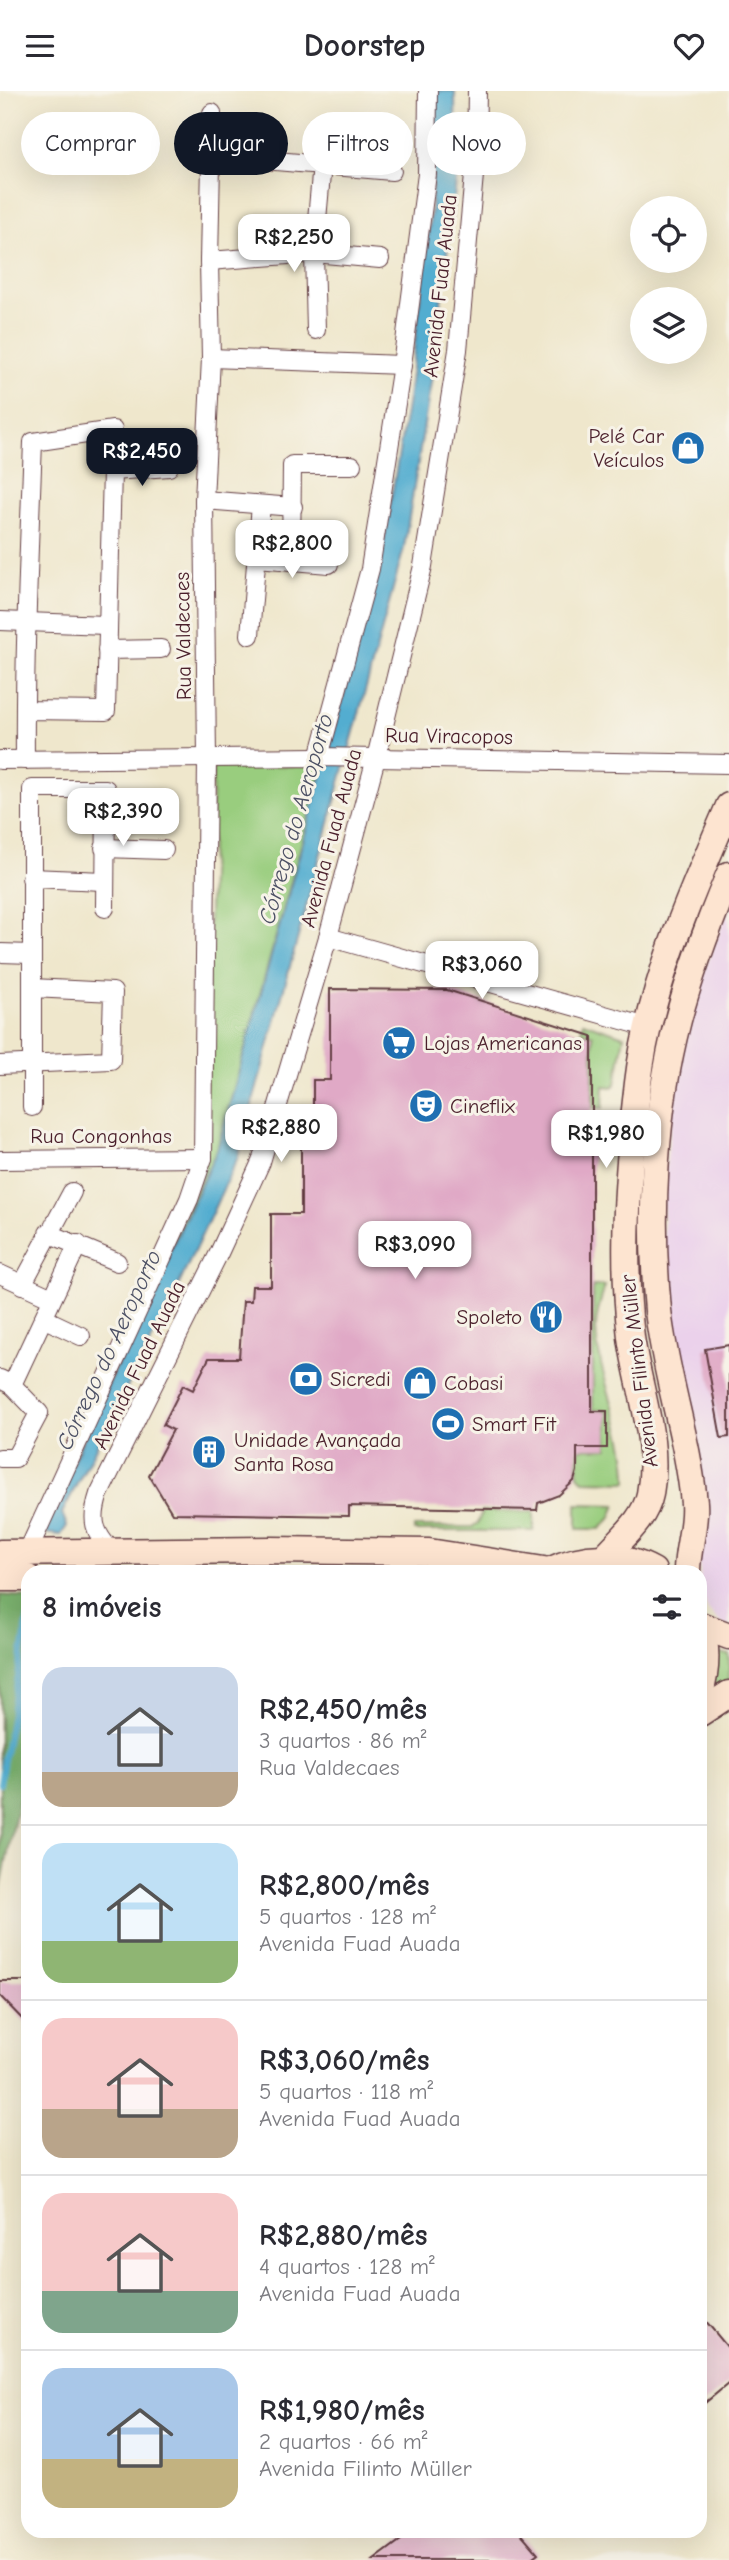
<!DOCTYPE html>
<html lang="pt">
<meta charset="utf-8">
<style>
body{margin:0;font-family:"Comic Neue",sans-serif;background:#f2f2f3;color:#2b2b33;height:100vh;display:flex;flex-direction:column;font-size:26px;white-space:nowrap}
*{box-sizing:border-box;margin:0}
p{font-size:23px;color:#7c7c81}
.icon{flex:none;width:38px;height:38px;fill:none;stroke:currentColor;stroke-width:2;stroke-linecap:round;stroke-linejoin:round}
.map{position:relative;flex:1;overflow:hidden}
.panel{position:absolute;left:21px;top:1474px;width:686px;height:973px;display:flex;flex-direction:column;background:#fff;border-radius:21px;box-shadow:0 7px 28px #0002}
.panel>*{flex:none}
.guide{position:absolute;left:21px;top:21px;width:688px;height:63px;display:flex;gap:14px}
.buttons{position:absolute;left:630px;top:105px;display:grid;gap:14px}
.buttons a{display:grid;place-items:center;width:77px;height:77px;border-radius:50%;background:#fff;box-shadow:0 7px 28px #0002;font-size:35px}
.price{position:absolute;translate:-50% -60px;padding:0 16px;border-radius:14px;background:#fff;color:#222;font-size:23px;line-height:46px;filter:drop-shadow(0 2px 4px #0008)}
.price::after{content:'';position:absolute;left:50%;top:42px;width:21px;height:16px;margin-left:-10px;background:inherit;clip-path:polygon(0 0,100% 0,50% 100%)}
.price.on{background:#111827;color:#fff}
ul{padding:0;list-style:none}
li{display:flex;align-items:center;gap:21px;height:175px;padding:0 21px}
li+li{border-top:2px solid #e1e1e2}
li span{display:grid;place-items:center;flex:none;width:196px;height:140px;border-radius:21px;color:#555}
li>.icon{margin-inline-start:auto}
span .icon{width:84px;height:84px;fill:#fffc;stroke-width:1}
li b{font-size:30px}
h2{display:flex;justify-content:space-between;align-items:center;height:84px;padding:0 21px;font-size:30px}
.pill{padding:0 24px;border-radius:32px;background:#fff;box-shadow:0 7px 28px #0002;font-size:24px;line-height:63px}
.pill.on{background:#111827;color:#fff}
header{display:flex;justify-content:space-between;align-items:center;height:91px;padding:0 21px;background:#fff;font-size:32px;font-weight:700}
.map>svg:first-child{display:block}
.built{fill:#ebd1eb}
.green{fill:#99cd7e;stroke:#727654;stroke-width:2}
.forest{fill:#7ab06d;stroke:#62684c;stroke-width:2}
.water{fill:#52add0;stroke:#4e667e;stroke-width:2}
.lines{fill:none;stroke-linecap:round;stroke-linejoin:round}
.stream{stroke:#52add0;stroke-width:6}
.building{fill:#e0a9c6}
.minor-casing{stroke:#633d43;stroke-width:20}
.secondary-casing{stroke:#633d43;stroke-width:29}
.minor{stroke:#fff;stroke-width:18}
.secondary{stroke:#fde4d0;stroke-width:26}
.labels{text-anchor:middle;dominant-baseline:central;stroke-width:6;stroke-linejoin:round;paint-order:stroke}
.street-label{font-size:21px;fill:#4a1f2b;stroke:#f7f3e8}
.poi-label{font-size:21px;fill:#4a1f2b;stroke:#f7f3e8;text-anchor:start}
.water-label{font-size:23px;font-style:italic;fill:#4d5165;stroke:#f7f3e8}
</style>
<header><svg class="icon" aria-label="menu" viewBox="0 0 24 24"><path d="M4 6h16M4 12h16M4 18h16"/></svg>Doorstep<svg class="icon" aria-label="heart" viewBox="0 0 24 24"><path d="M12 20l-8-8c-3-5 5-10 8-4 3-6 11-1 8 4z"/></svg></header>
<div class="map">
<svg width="729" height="2469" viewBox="0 0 729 2469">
<rect width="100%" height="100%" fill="#f7f3e8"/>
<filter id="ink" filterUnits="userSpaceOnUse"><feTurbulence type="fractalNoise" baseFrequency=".0143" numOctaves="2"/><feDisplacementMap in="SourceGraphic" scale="14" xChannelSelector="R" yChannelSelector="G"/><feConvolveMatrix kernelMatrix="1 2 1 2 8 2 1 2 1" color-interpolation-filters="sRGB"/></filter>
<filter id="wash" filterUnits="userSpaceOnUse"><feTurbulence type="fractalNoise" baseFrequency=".00686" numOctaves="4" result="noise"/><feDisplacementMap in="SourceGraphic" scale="28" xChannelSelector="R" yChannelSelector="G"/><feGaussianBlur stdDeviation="1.57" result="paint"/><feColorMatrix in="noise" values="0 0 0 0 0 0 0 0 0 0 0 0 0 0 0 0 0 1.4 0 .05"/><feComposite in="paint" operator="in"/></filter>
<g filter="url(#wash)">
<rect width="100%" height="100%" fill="#efe7cc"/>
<polygon class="built" points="729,817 729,1536 723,1534 708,1519 700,1496 700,1480 663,1212 664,1091 683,935"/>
<g class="green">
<polygon points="213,674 323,675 217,1059 40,1442 202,1084"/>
<polygon points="583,931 624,945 616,993 612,996 604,995 603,1017 593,1016 593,944 581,940"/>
<path d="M593,1195H605C601,1208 596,1223 596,1237C598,1290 628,1338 627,1391L583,1390L578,1384L579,1358L608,1357L607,1319H593Z"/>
<polygon points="577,1413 616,1414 610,1428 600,1438 577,1438"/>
<polygon points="482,1420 534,1421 534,1440 414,1440 414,1436 472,1436 478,1432"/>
<polygon points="715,1561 729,1564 729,1593 709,1607"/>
</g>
<polygon class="forest" points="0,1504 28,1506 28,1664 0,1801"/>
<polygon class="water" points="435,0 455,0 456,91 431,291 404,457 238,1066 168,1217 62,1422 67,1435 61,1444 40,1442 217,1059 380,474 408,308 431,120"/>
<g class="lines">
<polyline class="stream" points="0,1693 28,1527"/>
</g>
<g id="blocks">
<g class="building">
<polygon points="330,898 447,899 592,945 592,1320 607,1320 607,1357 577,1357 577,1380 574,1390 559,1404 538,1412 537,1419 349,1415 349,1425 172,1422 149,1384 173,1339 163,1334 183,1294 193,1299 209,1267 239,1267 243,1210 251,1210 252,1195 271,1195 271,1123 301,1123 301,1033 313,1033 313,989 330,989"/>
<polygon points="729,1254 729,1346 721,1347 705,1258"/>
<polygon points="0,1890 28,1890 28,1934 0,1905"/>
<polygon points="700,2223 729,2258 729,2292 700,2316"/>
<polygon points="413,2440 519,2440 538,2462 529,2469 374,2469"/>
</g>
</g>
</g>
<g filter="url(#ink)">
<use href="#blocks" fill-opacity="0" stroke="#633d43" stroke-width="2"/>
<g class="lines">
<g class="minor-casing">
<g id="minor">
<polyline points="264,69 392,80"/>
<polyline points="209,170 314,162 380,168"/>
<polyline points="316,239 314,162 322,73"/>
<polyline points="211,267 402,274"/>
<polyline points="112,380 169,376"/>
<polyline points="204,409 293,416"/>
<polyline points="257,467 329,473"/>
<polyline points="291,470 292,374 352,374"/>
<polyline points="0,530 106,534"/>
<polyline points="250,544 261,414"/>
<polyline points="107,559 161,558"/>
<path d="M25,619L106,620L113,339L33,351C29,457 24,563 25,669"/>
<polyline points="319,666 370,478 402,274 427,83 428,0"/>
<polyline points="0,669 319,666 729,673"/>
<polyline points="104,757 164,759"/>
<polyline points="31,787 104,790"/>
<polyline points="328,846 647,936"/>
<polyline points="0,862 32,863"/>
<polyline points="0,974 111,969 113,901 32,897"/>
<polyline points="32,1016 32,698 106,698 105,817"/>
<polyline points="0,1069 203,1067"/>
<polyline points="48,1142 117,1171"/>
<polyline points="0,1183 52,1207"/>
<polyline points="22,1194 72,1101"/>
<polyline points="45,1228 81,1245"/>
<polyline points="0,1288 12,1294 78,1153"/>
<polyline points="0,1367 15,1367 39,1322 12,1294"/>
<path d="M112,1461C94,1441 90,1430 99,1403L219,1162L261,1071L328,846L376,667L423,475L458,259L476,62L477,0"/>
<polyline points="27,1462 189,1108 203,1067 207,667 204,409 211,267 209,170 212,22"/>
</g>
</g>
<g class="secondary-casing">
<g id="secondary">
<polyline points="0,1462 271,1459 429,1461 550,1480"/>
<path d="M604,1467C620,1448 645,1429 650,1403C660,1350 638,1298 631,1246C621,1161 628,1076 638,992C649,897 691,802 729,715"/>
<path d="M549,1480C583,1463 620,1462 653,1480"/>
<path d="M687,1480C687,1458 696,1435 694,1412C688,1347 665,1284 658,1219C649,1124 654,1022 678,929C691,880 709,832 729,784"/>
<polyline points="0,1487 28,1487"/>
<path d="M700,1534C708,1557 707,1578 700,1602"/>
<polyline points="700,1534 729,1545"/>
<polyline points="700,1622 729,1603"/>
</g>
</g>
<use href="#minor" class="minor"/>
<use href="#secondary" class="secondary"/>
</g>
</g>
<defs>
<g id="shop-disc" transform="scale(1.75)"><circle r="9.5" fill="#1f6fb2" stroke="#f7f3e8"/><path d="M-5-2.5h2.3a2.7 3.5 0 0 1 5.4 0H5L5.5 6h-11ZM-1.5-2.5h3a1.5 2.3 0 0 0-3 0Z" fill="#fff"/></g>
<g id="supermarket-disc" transform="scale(1.75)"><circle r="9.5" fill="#1f6fb2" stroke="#f7f3e8"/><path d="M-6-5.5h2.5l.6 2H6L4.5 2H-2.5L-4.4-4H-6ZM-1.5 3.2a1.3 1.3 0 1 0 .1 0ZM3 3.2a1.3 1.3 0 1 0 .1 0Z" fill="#fff"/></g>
<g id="theatre-disc" transform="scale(1.75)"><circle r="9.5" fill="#1f6fb2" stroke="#f7f3e8"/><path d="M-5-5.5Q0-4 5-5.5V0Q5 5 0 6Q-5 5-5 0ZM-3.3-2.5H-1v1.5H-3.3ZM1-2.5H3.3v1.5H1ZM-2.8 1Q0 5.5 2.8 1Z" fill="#fff"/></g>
<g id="restaurant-disc" transform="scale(1.75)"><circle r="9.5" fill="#1f6fb2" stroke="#f7f3e8"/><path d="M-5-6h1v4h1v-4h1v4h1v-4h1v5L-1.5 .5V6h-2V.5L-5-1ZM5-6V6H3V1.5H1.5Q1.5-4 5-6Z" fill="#fff"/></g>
<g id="bank-disc" transform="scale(1.75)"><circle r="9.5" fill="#1f6fb2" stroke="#f7f3e8"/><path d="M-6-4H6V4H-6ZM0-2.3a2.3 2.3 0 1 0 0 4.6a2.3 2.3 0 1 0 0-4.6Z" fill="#fff"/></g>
<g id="stadium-disc" transform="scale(1.75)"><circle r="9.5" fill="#1f6fb2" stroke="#f7f3e8"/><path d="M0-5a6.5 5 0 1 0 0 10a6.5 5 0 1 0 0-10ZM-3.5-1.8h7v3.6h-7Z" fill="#fff"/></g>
<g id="building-disc" transform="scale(1.75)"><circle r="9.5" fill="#1f6fb2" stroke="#f7f3e8"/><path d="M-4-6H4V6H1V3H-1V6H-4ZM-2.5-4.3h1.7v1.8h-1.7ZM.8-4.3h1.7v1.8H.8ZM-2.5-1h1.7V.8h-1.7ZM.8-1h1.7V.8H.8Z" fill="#fff"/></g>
</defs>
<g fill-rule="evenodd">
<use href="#shop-disc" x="688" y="357"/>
<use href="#supermarket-disc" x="399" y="952"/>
<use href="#theatre-disc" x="426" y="1015"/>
<use href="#restaurant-disc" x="546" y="1226"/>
<use href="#bank-disc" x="306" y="1288"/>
<use href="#shop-disc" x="420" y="1292"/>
<use href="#stadium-disc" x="448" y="1333"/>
<use href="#building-disc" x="209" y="1361"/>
</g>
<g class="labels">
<g class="street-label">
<text transform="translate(440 195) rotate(-84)">Avenida Fuad Auada</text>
<text transform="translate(183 545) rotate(-91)">Rua Valdecaes</text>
<text transform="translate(449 645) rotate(1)">Rua Viracopos</text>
<text transform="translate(331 747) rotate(-75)">Avenida Fuad Auada</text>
<text x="101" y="1045">Rua Congonhas</text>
<text transform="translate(139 1274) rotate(-64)">Avenida Fuad Auada</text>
<text transform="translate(639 1280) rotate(-97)">Avenida Filinto Müller</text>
</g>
<g class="poi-label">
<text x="664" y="345" text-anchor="end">Pelé Car<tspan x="664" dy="24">Veículos</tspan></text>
<text x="424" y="952">Lojas Americanas</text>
<text x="450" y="1015">Cineflix</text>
<text x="522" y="1226" text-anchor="end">Spoleto</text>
<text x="330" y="1288">Sicredi</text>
<text x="444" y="1292">Cobasi</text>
<text x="472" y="1333">Smart Fit</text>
<text x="234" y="1349">Unidade Avançada<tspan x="234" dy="24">Santa Rosa</tspan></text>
</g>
<g class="water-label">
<text transform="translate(296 728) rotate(-74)">Córrego do Aeroporto</text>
<text transform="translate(109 1259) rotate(-65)">Córrego do Aeroporto</text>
</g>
</g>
</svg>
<div class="buttons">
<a><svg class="icon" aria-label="locate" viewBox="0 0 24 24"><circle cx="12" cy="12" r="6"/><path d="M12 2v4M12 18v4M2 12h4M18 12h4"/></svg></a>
<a><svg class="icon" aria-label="layers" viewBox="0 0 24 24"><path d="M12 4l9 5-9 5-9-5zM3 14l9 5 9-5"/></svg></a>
</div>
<b class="price" style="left:294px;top:183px">R$2,250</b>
<b class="price on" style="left:142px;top:397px">R$2,450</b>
<b class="price" style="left:292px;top:489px">R$2,800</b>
<b class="price" style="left:123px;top:757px">R$2,390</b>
<b class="price" style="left:482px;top:910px">R$3,060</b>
<b class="price" style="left:281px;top:1073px">R$2,880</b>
<b class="price" style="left:606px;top:1079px">R$1,980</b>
<b class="price" style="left:415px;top:1190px">R$3,090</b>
<div class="guide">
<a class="pill">Comprar</a>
<a class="pill on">Alugar</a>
<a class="pill">Filtros</a>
<a class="pill">Novo</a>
</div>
<section class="panel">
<h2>8 imóveis<svg class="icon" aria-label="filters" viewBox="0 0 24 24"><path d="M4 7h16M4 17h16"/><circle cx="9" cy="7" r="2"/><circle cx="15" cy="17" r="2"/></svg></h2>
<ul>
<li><span style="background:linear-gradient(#c9d6e8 75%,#b9a48a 0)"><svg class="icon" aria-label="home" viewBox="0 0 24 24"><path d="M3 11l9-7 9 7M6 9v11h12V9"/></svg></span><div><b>R$2,450/mês</b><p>3 quartos · 86 m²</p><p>Rua Valdecaes</p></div></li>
<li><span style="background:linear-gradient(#bfe0f5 70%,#8fb573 0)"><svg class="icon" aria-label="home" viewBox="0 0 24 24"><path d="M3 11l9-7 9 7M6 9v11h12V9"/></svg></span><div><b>R$2,800/mês</b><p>5 quartos · 128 m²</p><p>Avenida Fuad Auada</p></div></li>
<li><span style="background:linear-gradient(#f6c9c9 65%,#b9a48a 0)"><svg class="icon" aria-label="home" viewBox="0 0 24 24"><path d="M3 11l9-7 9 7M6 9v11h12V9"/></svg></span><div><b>R$3,060/mês</b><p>5 quartos · 118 m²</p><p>Avenida Fuad Auada</p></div></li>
<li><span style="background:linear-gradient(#f6c9c9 70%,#7fa58c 0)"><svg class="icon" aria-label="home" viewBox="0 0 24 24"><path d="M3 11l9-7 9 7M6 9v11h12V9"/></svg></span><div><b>R$2,880/mês</b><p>4 quartos · 128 m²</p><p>Avenida Fuad Auada</p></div></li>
<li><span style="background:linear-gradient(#a9c7e8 65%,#c2b280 0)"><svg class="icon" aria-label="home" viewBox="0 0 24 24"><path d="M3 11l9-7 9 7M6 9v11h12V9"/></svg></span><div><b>R$1,980/mês</b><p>2 quartos · 66 m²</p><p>Avenida Filinto Müller</p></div></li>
</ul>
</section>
</div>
